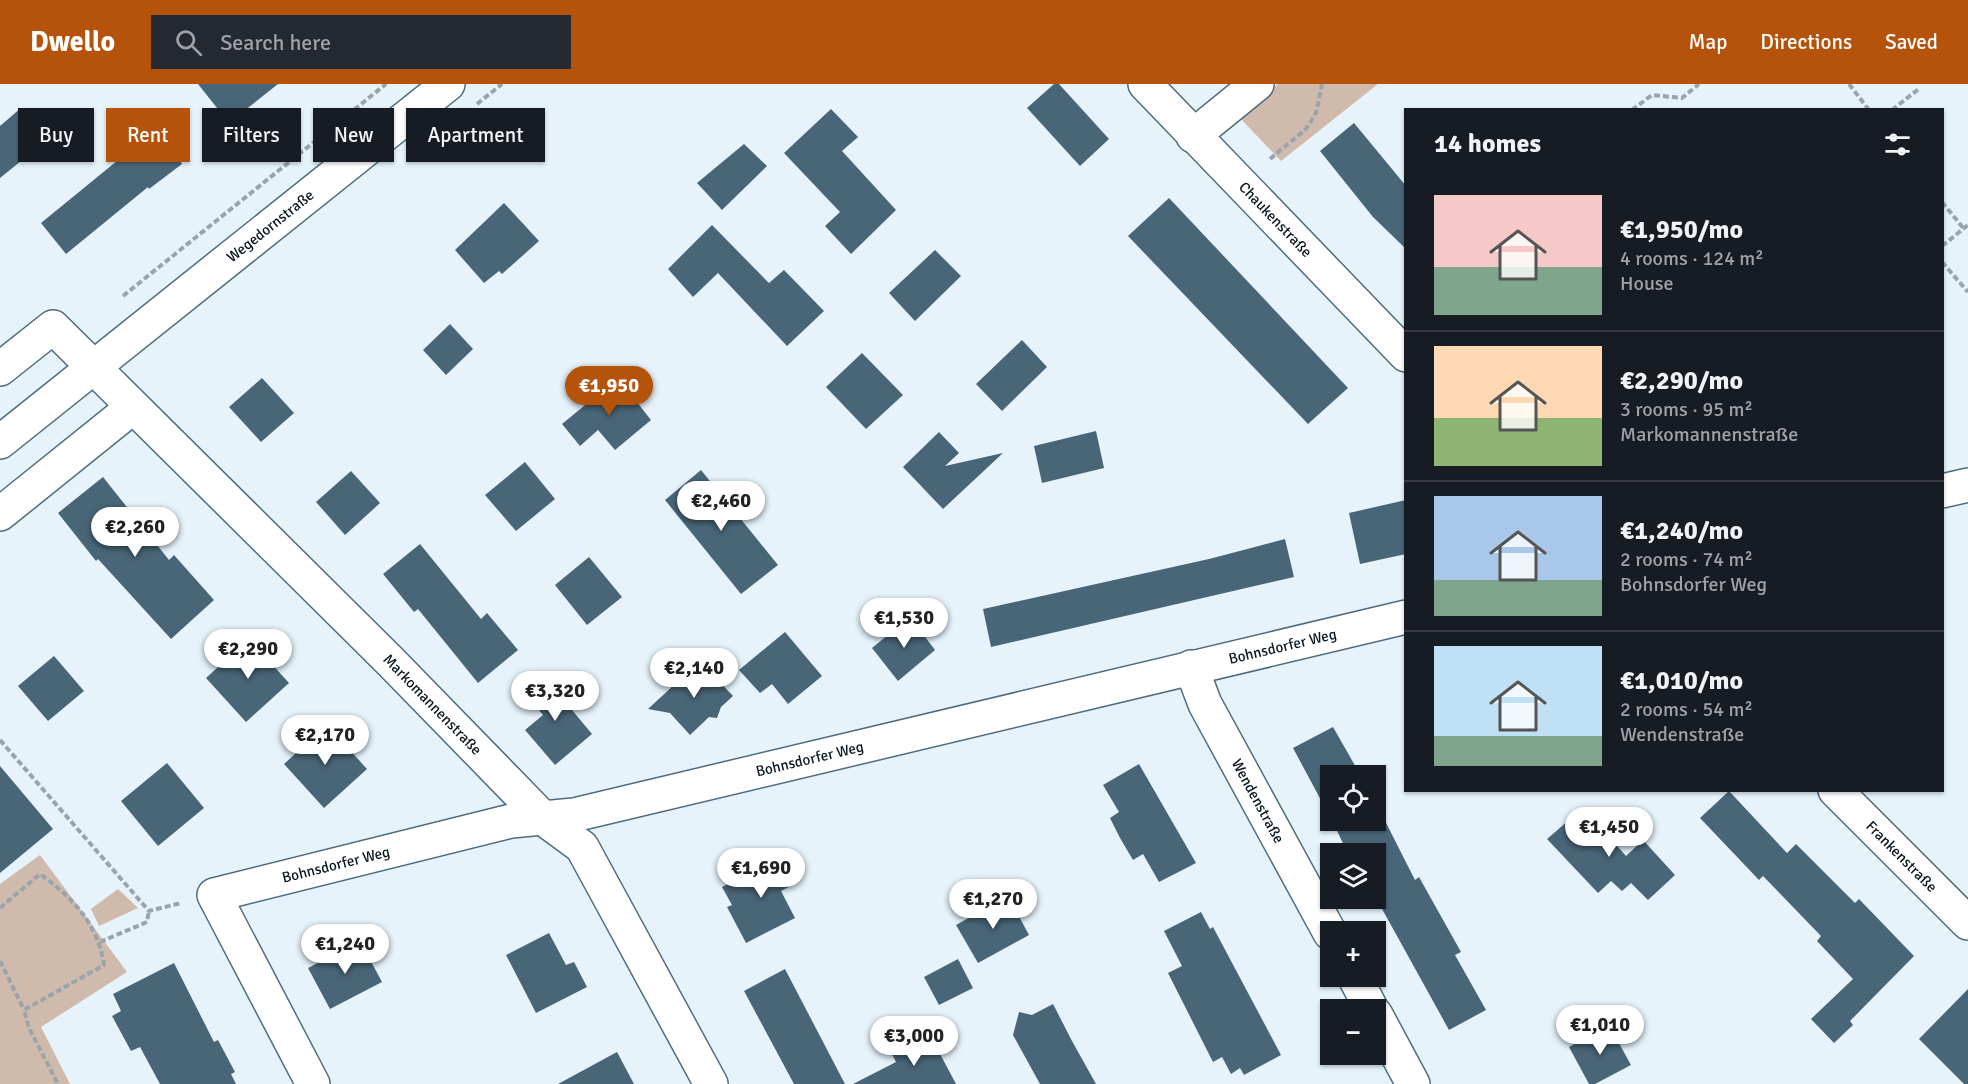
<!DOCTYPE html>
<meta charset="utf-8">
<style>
body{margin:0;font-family:Signika,sans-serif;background:#242831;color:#f1f3f6;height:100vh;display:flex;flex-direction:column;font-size:22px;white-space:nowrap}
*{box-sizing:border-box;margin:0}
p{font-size:20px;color:#9ea1a6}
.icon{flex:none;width:33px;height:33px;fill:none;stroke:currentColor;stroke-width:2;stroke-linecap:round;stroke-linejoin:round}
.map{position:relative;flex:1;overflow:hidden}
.details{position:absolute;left:1404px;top:24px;width:540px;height:684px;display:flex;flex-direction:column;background:#171b24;border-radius:0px;box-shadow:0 2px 4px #0004}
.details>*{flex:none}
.guide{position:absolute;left:18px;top:24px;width:570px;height:54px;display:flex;gap:12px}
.tools{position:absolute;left:1320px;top:681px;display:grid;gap:12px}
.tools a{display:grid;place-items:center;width:66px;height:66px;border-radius:0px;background:#171b24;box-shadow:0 2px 4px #0004;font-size:30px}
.price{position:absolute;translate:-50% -51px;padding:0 14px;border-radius:21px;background:#fff;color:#222;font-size:20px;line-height:39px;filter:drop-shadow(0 2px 3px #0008)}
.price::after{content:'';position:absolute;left:50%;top:36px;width:18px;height:14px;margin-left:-9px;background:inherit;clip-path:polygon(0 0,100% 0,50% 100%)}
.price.active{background:#b45309;color:#fff}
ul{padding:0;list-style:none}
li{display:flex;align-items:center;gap:18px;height:150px;padding:0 30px}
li+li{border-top:2px solid #363941}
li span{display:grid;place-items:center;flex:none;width:168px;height:120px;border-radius:0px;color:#555}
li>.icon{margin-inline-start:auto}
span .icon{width:72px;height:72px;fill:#fffc;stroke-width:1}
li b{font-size:26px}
h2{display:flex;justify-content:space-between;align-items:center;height:72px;padding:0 30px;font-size:26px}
.pill{padding:0 21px;border-radius:0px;background:#171b24;box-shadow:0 2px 4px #0004;font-size:21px;line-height:54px}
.pill.active{background:#b45309;color:#fff}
header{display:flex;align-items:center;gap:36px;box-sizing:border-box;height:84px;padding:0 30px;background:#b45309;color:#fff}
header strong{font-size:28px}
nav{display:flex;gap:33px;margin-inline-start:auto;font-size:21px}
.search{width:420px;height:54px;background:#242831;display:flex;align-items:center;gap:15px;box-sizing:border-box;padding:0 21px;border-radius:0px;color:#9ea1a6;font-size:22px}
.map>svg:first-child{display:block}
.green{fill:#d0baac}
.building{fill:#496678}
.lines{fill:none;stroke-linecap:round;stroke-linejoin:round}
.minor-casing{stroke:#4f6c7f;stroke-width:36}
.path{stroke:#98a5ac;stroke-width:4;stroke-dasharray:6 3;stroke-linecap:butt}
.minor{stroke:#fff;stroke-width:33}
.labels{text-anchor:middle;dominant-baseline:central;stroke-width:6;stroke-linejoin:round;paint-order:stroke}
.street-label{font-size:15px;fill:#0b171e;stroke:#e6f3fb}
</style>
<header>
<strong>Dwello</strong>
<div class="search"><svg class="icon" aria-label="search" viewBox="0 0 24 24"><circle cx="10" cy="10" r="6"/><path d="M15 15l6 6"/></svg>Search here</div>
<nav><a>Map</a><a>Directions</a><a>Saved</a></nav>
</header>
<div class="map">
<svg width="1968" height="1000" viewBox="0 0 1968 1000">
<rect width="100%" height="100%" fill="#e6f3fb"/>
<g class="green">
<polygon points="1278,0 1378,0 1281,77 1238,32"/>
<polygon points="40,771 127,888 41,943 70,1000 0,1000 0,800"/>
<polygon points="118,805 138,824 99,842 91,825"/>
</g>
<g class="building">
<polygon points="198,0 278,0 229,39"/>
<polygon points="1054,0 1059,0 1109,55 1080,82 1027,24"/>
<polygon points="21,24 47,56 0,94 0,42"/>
<polygon points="831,25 858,53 842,67 896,126 851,170 825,142 840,128 784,69"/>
<polygon points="1354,39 1406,102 1406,165 1373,133 1320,67"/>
<polygon points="153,42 182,80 149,105 148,103 66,170 41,139 123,72 120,68"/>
<polygon points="744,60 767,82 722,126 697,99"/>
<polygon points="1169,114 1348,304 1308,340 1128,152"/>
<polygon points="504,119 539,157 502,190 499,187 484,199 455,166"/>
<polygon points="712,141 769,199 784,186 824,227 787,262 718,189 693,213 668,185"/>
<polygon points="935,166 961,192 915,237 889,209"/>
<polygon points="450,240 473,265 446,291 423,266"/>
<polygon points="1022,256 1047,283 1002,327 976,300"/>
<polygon points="862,269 903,311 866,345 826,303"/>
<polygon points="262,294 294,329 261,358 229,323"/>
<polygon points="618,294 651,336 615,366 598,346 580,362 562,340"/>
<polygon points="1096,347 1104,384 1042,399 1034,362"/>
<polygon points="939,348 959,369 945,382 1003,369 943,425 903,383"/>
<polygon points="525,378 555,415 516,447 485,411"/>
<polygon points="701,386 778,481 741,510 665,416"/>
<polygon points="351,387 380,419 345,451 316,418"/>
<polygon points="103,393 169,476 174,471 214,516 171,555 98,475 96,477 58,429"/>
<polygon points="1406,416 1406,470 1360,480 1349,429"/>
<polygon points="1285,455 1294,493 991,563 983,525 1209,475"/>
<polygon points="420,460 481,535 487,529 518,566 478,599 418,525 414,528 383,490"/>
<polygon points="589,473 622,513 587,541 555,501"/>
<polygon points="910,533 935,566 898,597 872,564"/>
<polygon points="785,548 822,592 788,620 772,600 760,609 739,586"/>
<polygon points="249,555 289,599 246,638 206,594"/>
<polygon points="54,572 84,607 48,637 18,602"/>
<polygon points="700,577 733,612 721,623 717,634 709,633 690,651 670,629 648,625"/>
<polygon points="549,591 566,611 562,614 592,650 555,681 525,646 543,631 526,610"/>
<polygon points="327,641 367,685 324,724 284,680"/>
<polygon points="1333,643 1361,692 1330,692 1330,733 1293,664"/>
<polygon points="167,679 204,724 158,762 121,717"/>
<polygon points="1139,680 1196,779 1159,798 1143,770 1133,776 1120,754 1110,734 1119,728 1103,701"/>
<polygon points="0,682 53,745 0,789"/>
<polygon points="1729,707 1787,769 1796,760 1855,819 1859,815 1914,872 1850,937 1853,941 1834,959 1811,935 1853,895 1817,857 1821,852 1763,792 1759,796 1700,734"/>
<polygon points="1376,719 1415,796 1419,793 1461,868 1455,871 1486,926 1449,946 1376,814 1376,770 1348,770 1332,736 1376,736"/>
<polygon points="1583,724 1626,772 1643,756 1675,791 1648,816 1631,799 1622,807 1611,797 1598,809 1547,755"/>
<polygon points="785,772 798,798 781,807 795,834 746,859 727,823 732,821 722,803"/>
<polygon points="1008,812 1029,851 978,879 956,841"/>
<polygon points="1201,828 1210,845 1213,843 1281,971 1244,991 1240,984 1231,990 1222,973 1213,978 1168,889 1182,882 1164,847"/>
<polygon points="549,849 566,881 574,878 587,903 536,929 506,871"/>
<polygon points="360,857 382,898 330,925 308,884"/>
<polygon points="958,875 973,904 939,921 924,893"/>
<polygon points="174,879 214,958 218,956 235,988 231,990 236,1000 160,1000 140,963 131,967 112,932 121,927 113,910"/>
<polygon points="785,885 845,1000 794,1000 744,907"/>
<polygon points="1968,905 1968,1000 1964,1000 1919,955"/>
<polygon points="1053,920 1072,957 1096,1000 1040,1000 1013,951 1019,928 1032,931"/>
<polygon points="1609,941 1631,981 1595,1000 1589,1000 1569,963"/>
<polygon points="930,951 956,1000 853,1000 896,978 892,970"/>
<polygon points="617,968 634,1000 558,1000"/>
</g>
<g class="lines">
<g class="minor-casing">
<g id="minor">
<path id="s1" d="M1145,0L1406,271"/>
<polyline points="1193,52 1257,0"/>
<path id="s2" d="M0,285L53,243L391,578L544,735L582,763L711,1000"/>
<path id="s3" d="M0,358L448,0"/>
<polyline points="1942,407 1968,401"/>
<polyline points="0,430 133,323"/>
<path id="s4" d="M1191,583L1205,620L1330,849"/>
<path id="s5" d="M1835,706L1968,839"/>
<polyline points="1354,892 1372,926"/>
<polyline points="1376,931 1413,1000"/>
<path id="s6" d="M313,1000L214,811L511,737L574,731L1406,533"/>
</g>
</g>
<g class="path">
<polyline points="1849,0 1869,26"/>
<polyline points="477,20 502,0"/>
<polyline points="1632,26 1652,11 1682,14 1699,0"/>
<polyline points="1892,26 1920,4"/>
<polyline points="1270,75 1306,45 1316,29 1322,0"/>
<polyline points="1942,118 1964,145"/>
<polyline points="1942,162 1968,141"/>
<polyline points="1942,178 1968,208"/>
<polyline points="123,212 386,0"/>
<polyline points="0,656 149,827 181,819"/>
<path d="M0,824L40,790C74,815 97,839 104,881L24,926L29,944L58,1000"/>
<polyline points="100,858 147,838 149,827"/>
<polyline points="0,877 24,926"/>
</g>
<use href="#minor" class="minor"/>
</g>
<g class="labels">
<g class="street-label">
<text stroke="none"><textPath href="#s1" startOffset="188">Chaukenstraße</textPath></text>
<text stroke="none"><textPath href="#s3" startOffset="346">Wegedornstraße</textPath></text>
<text stroke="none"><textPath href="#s6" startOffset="1311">Bohnsdorfer Weg</textPath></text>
<text stroke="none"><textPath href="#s2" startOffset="603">Markomannenstraße</textPath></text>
<text stroke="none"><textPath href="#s6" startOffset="825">Bohnsdorfer Weg</textPath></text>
<text stroke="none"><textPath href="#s4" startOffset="150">Wendenstraße</textPath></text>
<text stroke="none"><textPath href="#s5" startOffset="94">Frankenstraße</textPath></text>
<text stroke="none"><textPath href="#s6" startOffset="339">Bohnsdorfer Weg</textPath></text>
</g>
</g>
</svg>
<div class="tools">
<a><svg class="icon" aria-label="locate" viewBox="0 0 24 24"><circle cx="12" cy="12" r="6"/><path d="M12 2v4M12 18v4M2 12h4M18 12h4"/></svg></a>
<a><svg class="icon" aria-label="layers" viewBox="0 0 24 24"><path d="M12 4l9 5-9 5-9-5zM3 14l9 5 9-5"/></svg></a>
<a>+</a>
<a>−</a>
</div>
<b class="price active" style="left:609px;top:333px">€1,950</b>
<b class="price" style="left:721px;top:448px">€2,460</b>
<b class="price" style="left:135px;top:474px">€2,260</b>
<b class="price" style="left:904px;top:565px">€1,530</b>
<b class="price" style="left:248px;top:596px">€2,290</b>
<b class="price" style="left:694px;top:615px">€2,140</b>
<b class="price" style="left:555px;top:638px">€3,320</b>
<b class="price" style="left:325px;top:682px">€2,170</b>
<b class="price" style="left:1609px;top:774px">€1,450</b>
<b class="price" style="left:761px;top:815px">€1,690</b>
<b class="price" style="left:993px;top:846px">€1,270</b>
<b class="price" style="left:345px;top:891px">€1,240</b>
<b class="price" style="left:1600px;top:972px">€1,010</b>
<b class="price" style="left:914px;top:983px">€3,000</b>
<div class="guide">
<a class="pill">Buy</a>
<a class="pill active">Rent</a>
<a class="pill">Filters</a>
<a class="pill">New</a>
<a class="pill">Apartment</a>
</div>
<section class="details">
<h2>14 homes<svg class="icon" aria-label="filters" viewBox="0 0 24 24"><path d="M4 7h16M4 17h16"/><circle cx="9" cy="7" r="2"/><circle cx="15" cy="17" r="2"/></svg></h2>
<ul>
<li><span style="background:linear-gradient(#f6c9c9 60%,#7fa58c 0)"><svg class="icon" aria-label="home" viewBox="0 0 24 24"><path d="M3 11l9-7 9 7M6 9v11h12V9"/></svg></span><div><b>€1,950/mo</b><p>4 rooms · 124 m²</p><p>House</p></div></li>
<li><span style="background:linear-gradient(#ffd9b3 60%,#8fb573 0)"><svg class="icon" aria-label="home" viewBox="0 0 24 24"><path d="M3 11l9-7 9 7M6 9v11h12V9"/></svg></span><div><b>€2,290/mo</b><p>3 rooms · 95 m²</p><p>Markomannenstraße</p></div></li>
<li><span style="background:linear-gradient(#a9c7e8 70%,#7fa58c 0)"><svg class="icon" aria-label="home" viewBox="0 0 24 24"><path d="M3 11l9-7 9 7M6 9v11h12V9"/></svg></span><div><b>€1,240/mo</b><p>2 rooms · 74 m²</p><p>Bohnsdorfer Weg</p></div></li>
<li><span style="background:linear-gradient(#bfe0f5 75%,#7fa58c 0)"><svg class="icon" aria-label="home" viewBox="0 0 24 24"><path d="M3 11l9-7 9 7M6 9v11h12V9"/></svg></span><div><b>€1,010/mo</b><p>2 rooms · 54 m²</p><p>Wendenstraße</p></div></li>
</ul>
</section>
</div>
